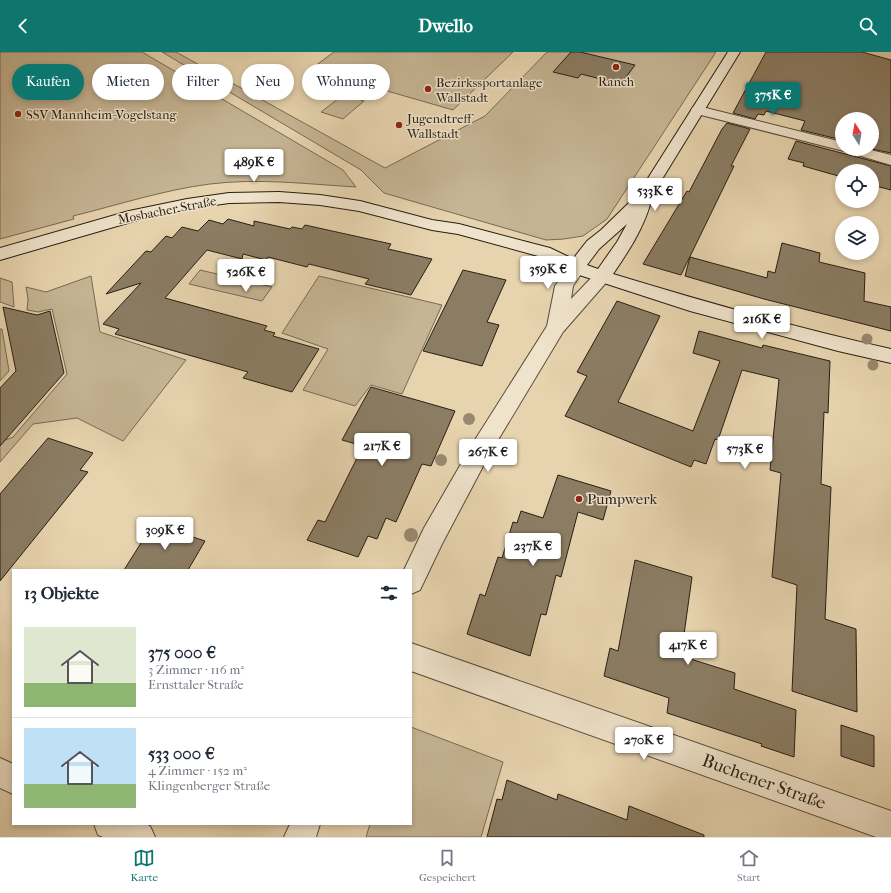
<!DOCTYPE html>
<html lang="de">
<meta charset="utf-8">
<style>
body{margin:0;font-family:"IM FELL French Canon",serif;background:#f2f2f3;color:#1f2937;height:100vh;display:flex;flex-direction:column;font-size:15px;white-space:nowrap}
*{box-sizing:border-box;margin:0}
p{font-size:13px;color:#747a83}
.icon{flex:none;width:22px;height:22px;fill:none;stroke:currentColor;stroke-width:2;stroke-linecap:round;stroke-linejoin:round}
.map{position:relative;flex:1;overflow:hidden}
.side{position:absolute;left:12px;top:517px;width:400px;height:256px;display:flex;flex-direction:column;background:#fff;border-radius:0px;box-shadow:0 2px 6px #0003}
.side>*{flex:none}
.guide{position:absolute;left:12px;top:12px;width:400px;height:36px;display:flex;gap:8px}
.needle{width:26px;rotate:349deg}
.buttons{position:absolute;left:835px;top:60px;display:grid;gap:8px}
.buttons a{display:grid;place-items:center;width:44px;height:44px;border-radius:50%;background:#fff;box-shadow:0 2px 6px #0003;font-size:20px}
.price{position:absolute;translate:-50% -34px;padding:0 9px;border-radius:4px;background:#fff;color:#222;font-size:13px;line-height:26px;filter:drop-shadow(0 1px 2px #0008)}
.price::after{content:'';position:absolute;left:50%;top:24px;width:12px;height:9px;margin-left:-6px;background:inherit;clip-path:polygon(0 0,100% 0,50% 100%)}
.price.on{background:#0f766e;color:#fff}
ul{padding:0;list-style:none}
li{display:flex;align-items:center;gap:12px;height:100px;padding:0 12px}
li+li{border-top:1px solid #e0e1e3}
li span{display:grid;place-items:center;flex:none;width:112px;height:80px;border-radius:0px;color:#555}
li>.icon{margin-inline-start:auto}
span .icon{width:48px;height:48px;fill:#fffc;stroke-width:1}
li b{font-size:17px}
h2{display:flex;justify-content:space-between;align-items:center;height:48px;padding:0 12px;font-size:17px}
.pill{padding:0 14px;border-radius:18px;background:#fff;box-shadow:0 2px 6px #0003;font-size:14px;line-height:36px}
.pill.on{background:#0f766e;color:#fff}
header{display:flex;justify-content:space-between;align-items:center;height:52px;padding:0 12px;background:#0f766e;color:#fff;font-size:18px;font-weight:700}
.tabs{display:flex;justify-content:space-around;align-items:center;height:56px;border-top:1px solid #e0e1e3;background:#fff;font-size:11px;color:#747a83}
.tabs a{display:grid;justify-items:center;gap:2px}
.tabs .on{color:#0f766e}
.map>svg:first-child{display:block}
.green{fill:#c6b594;stroke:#766a54}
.building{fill:#8b7d64;stroke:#271e13}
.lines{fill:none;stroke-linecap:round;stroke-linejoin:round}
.street-casing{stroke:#574c3a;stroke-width:2}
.secondary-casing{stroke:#271e13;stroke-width:2}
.street{fill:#efe3cb;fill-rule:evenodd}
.secondary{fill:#efe3cb;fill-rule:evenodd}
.tree{fill:#98896f}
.poi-dot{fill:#8f2418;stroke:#efe3cb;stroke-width:1.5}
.labels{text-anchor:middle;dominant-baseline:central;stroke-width:3;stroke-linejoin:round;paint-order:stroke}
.far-poi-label{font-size:13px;fill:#271e13;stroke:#efe3cb;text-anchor:start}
.far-street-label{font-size:13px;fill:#271e13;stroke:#efe3cb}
.poi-label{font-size:15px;fill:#271e13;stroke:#efe3cb;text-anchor:start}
.near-street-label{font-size:18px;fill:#271e13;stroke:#efe3cb}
</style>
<header><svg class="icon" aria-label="back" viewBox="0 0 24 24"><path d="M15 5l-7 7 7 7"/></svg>Dwello<svg class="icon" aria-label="search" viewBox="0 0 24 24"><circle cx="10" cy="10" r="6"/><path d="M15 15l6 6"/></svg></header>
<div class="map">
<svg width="891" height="785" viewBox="0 0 891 785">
<rect width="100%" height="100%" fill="#e7d4af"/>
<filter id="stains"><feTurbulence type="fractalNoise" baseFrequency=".005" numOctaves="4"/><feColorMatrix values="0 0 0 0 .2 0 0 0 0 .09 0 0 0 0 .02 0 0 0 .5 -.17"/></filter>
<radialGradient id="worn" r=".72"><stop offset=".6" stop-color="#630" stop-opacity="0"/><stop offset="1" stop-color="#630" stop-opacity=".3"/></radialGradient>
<g class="green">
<path d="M0,0H142L343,118L356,135C307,132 258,126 210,132C163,138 118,153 73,164L74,167L0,187Z"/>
<polygon points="162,0 176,0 385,116 485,64 547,0 716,0 607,167 583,184 564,187 546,188 384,141 361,118"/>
<polygon points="334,0 513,0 453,58 311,17"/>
<polygon points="343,43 364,49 343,67 321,60"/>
<polygon points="200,218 272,235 262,249 189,232"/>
<polygon points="91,224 100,280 186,308 123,389 77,366 33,372 0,410 0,390 13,385 67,322 52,257 38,260 27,258 28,247 26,235 46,240"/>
<polygon points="319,224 442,253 402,342 371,333 355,354 303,338 328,297 282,281"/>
<polygon points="0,226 12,230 14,255 0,250"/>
<polygon points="0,277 2,277 9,319 0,329"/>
<polygon points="411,675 503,710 481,785 366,785 370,772 411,772"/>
</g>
<g class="building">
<polygon points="571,0 580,0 635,13 621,32 581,22 578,26 553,20"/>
<polygon points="766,0 862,0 891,8 891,101 872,97 872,67 842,67 842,88 801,78 805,69 766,59 764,63 758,62 755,67 733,61"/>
<polygon points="727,71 750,77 731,114 734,114 681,223 643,212 687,139 689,140 722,77"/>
<polygon points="796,89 891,114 891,138 872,133 872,119 842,119 842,125 803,114 804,111 788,107"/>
<polygon points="228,167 254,174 254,169 290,177 292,175 302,177 305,173 391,192 388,197 432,207 411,243 365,232 369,227 309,212 307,215 268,205 266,208 243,202 242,207 207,198 165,246 267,274 264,278 275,281 273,284 319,297 292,340 243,326 248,320 115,282 119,277 103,272 141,231 106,242 146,199 151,200 166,184 172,186 182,175 198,179 209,168 223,172"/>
<polygon points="782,191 820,201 819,210 865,221 864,249 891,255 891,279 764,247 685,224 690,205 767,226 768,219 775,221"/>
<polygon points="463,218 506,228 487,270 499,273 482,314 423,299"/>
<polygon points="617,249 660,264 618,350 693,379 720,309 693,301 699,279 762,296 763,293 830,309 828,361 824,360 821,432 831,435 825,567 856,577 857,660 792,639 797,533 772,525 781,421 770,418 779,327 742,318 718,388 715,387 706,412 694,408 691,415 565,364 587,324 577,320"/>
<polygon points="3,255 37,263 50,259 64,321 0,394 0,336 16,319"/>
<polygon points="371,335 455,359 431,414 422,412 396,470 386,466 377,487 368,484 358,505 307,488 318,468 325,470 363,394 342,388"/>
<polygon points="48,386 93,401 80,418 88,420 0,529 0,442"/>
<polygon points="558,423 611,439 603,468 578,460 561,525 556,523 546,563 541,562 530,604 467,582 480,542 485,544 498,505 502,506 513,470 517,471 521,459 543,466"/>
<polygon points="153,472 205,489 188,518 124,518"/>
<polygon points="635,508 692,525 681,604 735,621 734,637 796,658 794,705 761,694 762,692 667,661 669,646 604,624 610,596 618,599"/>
<polygon points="841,673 874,684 874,715 841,704"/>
<polygon points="507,728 557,748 558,742 627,768 629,754 704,783 704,785 487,785 497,747 502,748"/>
</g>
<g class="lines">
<g class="street-casing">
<g id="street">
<polygon points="698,54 842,90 842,97 867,97 891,103 891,113 844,99 693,61 691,58 693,55"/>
<polygon points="576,210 582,212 585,216 573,234 571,247 596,221 602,219 608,221 611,225 563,280 489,403 442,492 420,538 411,542 411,518 404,518 424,476 473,391 547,274 555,234 570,212"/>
<polygon points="411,591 891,759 891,785 876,785 411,619"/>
<polygon points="0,706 13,712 13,742 0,736"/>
<polygon points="94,772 145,772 150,774 155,785 103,785 98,783"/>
<polygon points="290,772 320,772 316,785 284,785"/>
</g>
</g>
<g class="secondary-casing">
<path id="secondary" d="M728,0H740L648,150L650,153C642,179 628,200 613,222C705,250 797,276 891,297V311L838,299L690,259L570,220L538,204L458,182L432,178L359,159L320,153L279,150L229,151L187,157L138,168L0,208V196L129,159L187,147L229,141L279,140L320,143L360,149L432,168L459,172L550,196L573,207L587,189L601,178L638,142ZM627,172L617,190L598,217L587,213L599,197Z"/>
</g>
<use href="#street" class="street"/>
<use href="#secondary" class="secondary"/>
</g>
<g class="tree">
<circle cx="867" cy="287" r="5.5"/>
<circle cx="873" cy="313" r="5.5"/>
<circle cx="469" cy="367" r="6"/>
<circle cx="441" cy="408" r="6"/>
<circle cx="411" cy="483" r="7"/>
</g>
<g class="poi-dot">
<circle cx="616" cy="15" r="4"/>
<circle cx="428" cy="37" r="4"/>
<circle cx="18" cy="62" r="4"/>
<circle cx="399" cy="73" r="4"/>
<circle cx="579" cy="447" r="4"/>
</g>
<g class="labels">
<g class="far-poi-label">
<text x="616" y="29" text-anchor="middle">Ranch</text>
<text x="436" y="30">Bezirkssportanlage<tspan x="436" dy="15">Wallstadt</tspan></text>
<text x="26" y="62">SSV Mannheim-Vogelstang</text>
<text x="407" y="66">Jugendtreff<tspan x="407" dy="15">Wallstadt</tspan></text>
</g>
<g class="far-street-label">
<text transform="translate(167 158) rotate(-11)">Mosbacher Straße</text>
</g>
<g class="poi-label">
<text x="587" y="447">Pumpwerk</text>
</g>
<g class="near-street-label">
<text transform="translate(764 730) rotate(20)">Buchener Straße</text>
</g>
</g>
<rect width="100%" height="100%" filter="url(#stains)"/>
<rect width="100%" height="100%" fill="url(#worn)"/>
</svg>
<div class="buttons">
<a><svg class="needle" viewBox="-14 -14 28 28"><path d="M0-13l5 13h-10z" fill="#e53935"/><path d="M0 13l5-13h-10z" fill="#747a83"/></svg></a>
<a><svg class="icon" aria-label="locate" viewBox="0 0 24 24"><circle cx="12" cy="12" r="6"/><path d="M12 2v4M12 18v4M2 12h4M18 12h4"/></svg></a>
<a><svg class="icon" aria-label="layers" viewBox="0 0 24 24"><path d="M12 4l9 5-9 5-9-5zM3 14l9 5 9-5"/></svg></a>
</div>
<b class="price on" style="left:773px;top:64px">375K €</b>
<b class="price" style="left:254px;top:131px">489K €</b>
<b class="price" style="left:655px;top:160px">533K €</b>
<b class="price" style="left:548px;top:238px">359K €</b>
<b class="price" style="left:246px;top:241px">526K €</b>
<b class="price" style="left:762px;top:288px">216K €</b>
<b class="price" style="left:382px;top:415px">217K €</b>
<b class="price" style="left:745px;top:418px">573K €</b>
<b class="price" style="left:488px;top:421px">267K €</b>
<b class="price" style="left:165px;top:499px">309K €</b>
<b class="price" style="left:533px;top:515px">237K €</b>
<b class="price" style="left:688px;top:614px">417K €</b>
<b class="price" style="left:644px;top:709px">270K €</b>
<div class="guide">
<a class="pill on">Kaufen</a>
<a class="pill">Mieten</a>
<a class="pill">Filter</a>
<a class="pill">Neu</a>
<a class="pill">Wohnung</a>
</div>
<section class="side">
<h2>13 Objekte<svg class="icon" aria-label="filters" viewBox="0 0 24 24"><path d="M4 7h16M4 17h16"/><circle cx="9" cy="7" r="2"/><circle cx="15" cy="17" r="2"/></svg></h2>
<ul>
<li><span style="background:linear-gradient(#dfe7d0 70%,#8fb573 0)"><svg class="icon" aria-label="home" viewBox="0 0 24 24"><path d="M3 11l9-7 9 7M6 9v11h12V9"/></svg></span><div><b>375 000 €</b><p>3 Zimmer · 116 m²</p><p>Ernsttaler Straße</p></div></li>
<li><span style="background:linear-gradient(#bfe0f5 70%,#8fb573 0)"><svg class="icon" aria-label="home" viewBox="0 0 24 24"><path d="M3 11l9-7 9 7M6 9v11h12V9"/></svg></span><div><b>533 000 €</b><p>4 Zimmer · 152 m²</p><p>Klingenberger Straße</p></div></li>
</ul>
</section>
</div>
<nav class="tabs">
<a class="on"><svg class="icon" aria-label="map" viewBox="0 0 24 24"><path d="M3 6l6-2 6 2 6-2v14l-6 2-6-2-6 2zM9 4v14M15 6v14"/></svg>Karte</a>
<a><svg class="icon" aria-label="saved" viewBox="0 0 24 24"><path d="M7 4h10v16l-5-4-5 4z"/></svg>Gespeichert</a>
<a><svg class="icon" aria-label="home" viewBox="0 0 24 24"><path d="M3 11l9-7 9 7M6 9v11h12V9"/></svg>Start</a>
</nav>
